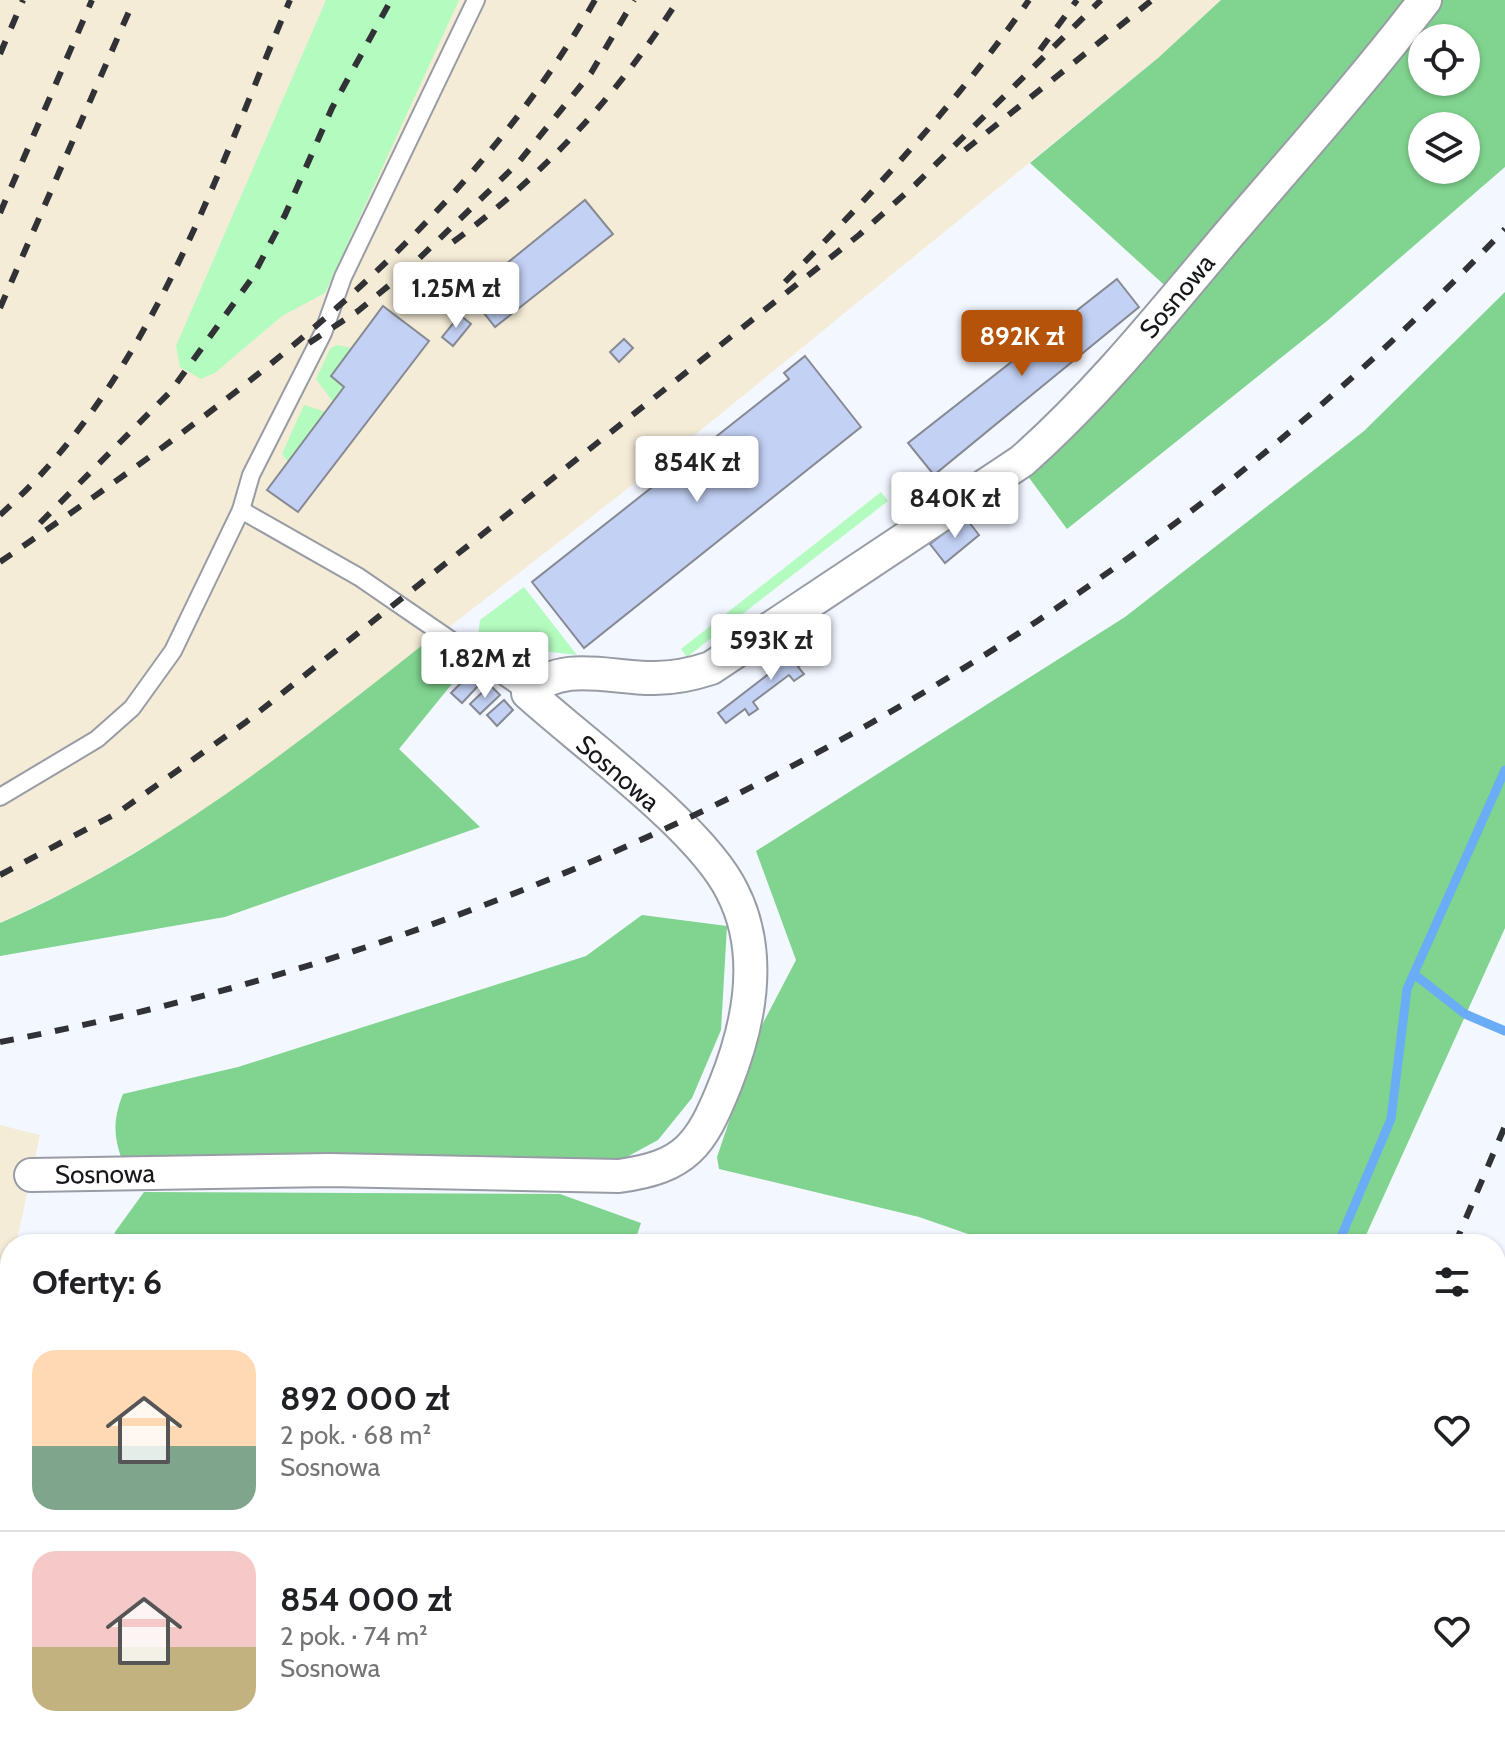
<!DOCTYPE html>
<html lang="pl">
<meta charset="utf-8">
<style>
body{margin:0;font-family:Cabin,sans-serif;background:#f6f6f6;color:#202124;height:100vh;display:flex;flex-direction:column;font-size:30px;white-space:nowrap}
*{box-sizing:border-box;margin:0}
p{font-size:26px;color:#757577}
.icon{flex:none;width:44px;height:44px;fill:none;stroke:currentColor;stroke-width:2;stroke-linecap:round;stroke-linejoin:round}
.map{position:relative;flex:1;overflow:hidden}
.drawer{position:absolute;left:0px;top:1234px;width:1506px;height:512px;display:flex;flex-direction:column;background:#fff;border-radius:32px 32px 0 0;box-shadow:0 2px 6px #0004}
.drawer>*{flex:none}
.fabs{position:absolute;left:1408px;top:24px;display:grid;gap:16px}
.fabs a{display:grid;place-items:center;width:72px;height:72px;border-radius:50%;background:#fff;box-shadow:0 2px 6px #0004;font-size:40px}
.price{position:absolute;translate:-50% -68px;padding:0 18px;border-radius:8px;background:#fff;color:#222;font-size:26px;line-height:52px;filter:drop-shadow(0 2px 4px #0008)}
.price::after{content:'';position:absolute;left:50%;top:48px;width:24px;height:18px;margin-left:-12px;background:inherit;clip-path:polygon(0 0,100% 0,50% 100%)}
.price.active{background:#b45309;color:#fff}
ul{padding:0;list-style:none}
li{display:flex;align-items:center;gap:24px;height:200px;padding:0 32px}
li+li{border-top:2px solid #e0e0e0}
li span{display:grid;place-items:center;flex:none;width:224px;height:160px;border-radius:24px;color:#555}
li>.icon{margin-inline-start:auto}
span .icon{width:96px;height:96px;fill:#fffc;stroke-width:1}
li b{font-size:34px}
h2{display:flex;justify-content:space-between;align-items:center;height:96px;padding:0 32px;font-size:34px}
.map>svg:first-child{display:block}
.industrial{fill:#f5ecd7}
.green{fill:#b4fbbf}
.forest{fill:#80d48f;fill-rule:evenodd}
.lines{fill:none;stroke-linecap:round;stroke-linejoin:round}
.stream{stroke:#6aacf6;stroke-width:9}
.building{fill:#c3d1f4;stroke:#868992;stroke-width:2}
.service-casing{stroke:#989ca5;stroke-width:20}
.minor-casing{stroke:#989ca5;stroke-width:36}
.service{stroke:#fff;stroke-width:16}
.minor{stroke:#fff;stroke-width:32}
.rail{stroke:#303236;stroke-width:6;stroke-dasharray:14 14;stroke-linecap:butt}
.labels{text-anchor:middle;dominant-baseline:central;stroke-width:7;stroke-linejoin:round;paint-order:stroke}
.street-label{font-size:26px;fill:#15171a;stroke:#fff}
</style>
<div class="map">
<svg width="1505" height="1746" viewBox="0 0 1505 1746">
<rect width="100%" height="100%" fill="#f3f7ff"/>
<g class="industrial">
<polygon points="0,0 1221,0 1158,58 653,469 297,745 195,817 77,886 0,923"/>
<polygon points="0,1125 40,1135 16,1244 10,1244 5,1294 0,1292"/>
<polygon points="0,1584 10,1588 10,1736 301,1736 331,1746 0,1746"/>
</g>
<g class="green">
<polygon points="326,0 459,0 325,293 282,316 215,373 201,379 180,367 176,346"/>
<polygon points="337,345 352,348 331,375 344,387 333,402 316,379 330,349"/>
<polygon points="304,405 326,412 288,462 282,454"/>
<polygon points="881,492 888,501 687,657 681,649"/>
<polygon points="524,587 577,655 483,644 478,636 480,620"/>
</g>
<g class="forest">
<polygon points="1221,0 1412,0 1172,292 1030,163 1158,58"/>
<path d="M1438,0H1505V167L1327,321L1067,529L1024,471ZM1422,38H1466V82H1422ZM1422,126H1466V170H1422Z"/>
<polygon points="1505,292 1505,928 1362,1244 997,1244 919,1217 719,1169 717,1157 761,1027 796,960 756,851 1125,617 1364,431"/>
<path d="M430,639L460,674L399,749L480,827L225,917L0,956V923C160,853 294,747 430,639Z"/>
<path d="M642,915L727,926L721,1030L692,1098L658,1140L612,1165L123,1162C113,1137 113,1119 123,1094L238,1067L586,956Z"/>
<polygon points="144,1192 560,1194 641,1223 634,1244 112,1244 115,1232"/>
</g>
<g class="lines">
<g class="stream">
<polyline points="1414,974 1465,1014 1505,1031"/>
<polyline points="1338,1244 1391,1119 1407,989 1505,770"/>
</g>
</g>
<g class="building">
<polygon points="585,200 613,234 495,327 469,294"/>
<polygon points="1117,279 1139,307 934,475 908,443"/>
<polygon points="383,306 429,341 298,512 267,490 344,387 331,376"/>
<polygon points="460,315 471,324 453,346 442,337"/>
<polygon points="624,339 633,348 619,362 610,352"/>
<polygon points="805,356 861,427 584,648 532,582 789,379 784,373"/>
<polygon points="965,517 979,535 945,563 930,544"/>
<polygon points="815,638 823,648 798,667 804,674 794,681 789,675 753,702 758,709 749,715 745,709 726,723 718,713"/>
<polygon points="468,676 478,686 462,703 451,693"/>
<polygon points="490,685 500,695 480,714 470,704"/>
<polygon points="504,700 513,710 497,726 487,715"/>
<polygon points="0,1632 10,1636 10,1700 4,1698 0,1710"/>
</g>
<g class="lines">
<g class="service-casing">
<g id="service">
<polyline points="241,510 359,577 528,693"/>
<polyline points="0,797 97,739 132,708 173,651 241,510 251,475 323,333 343,277 476,0"/>
</g>
</g>
<g class="minor-casing">
<g id="minor">
<path d="M31,1175L330,1170L619,1176C686,1167 701,1145 725,1085C750,1023 764,953 732,891C701,828 583,743 528,693C562,659 612,679 655,678C674,678 693,674 711,668L1022,461C1100,392 1163,312 1230,233C1296,156 1363,81 1425,0"/>
<polyline points="0,1557 10,1561"/>
<polyline points="480,1736 507,1746"/>
<polyline points="304,1746 308,1736"/>
</g>
</g>
<use href="#service" class="service"/>
<use href="#minor" class="minor"/>
<g class="rail">
<polyline points="1040,50 1077,0"/>
<polyline points="0,54 23,0"/>
<polyline points="965,150 1152,0"/>
<polyline points="0,213 92,0"/>
<path d="M453,242C543,176 618,95 678,0"/>
<path d="M785,282C872,194 958,102 1029,0"/>
<polyline points="0,308 134,0"/>
<polyline points="309,343 358,311 404,273 518,163 591,73 634,0"/>
<path d="M0,515C151,379 213,181 290,0"/>
<polyline points="40,523 171,391 252,278 285,215 332,108 391,0"/>
<path d="M0,562C224,408 458,241 595,0"/>
<polyline points="0,875 119,812 246,722 859,235 915,185 1101,0"/>
<path d="M0,1042C571,934 1104,651 1505,229"/>
<polyline points="1455,1244 1505,1126"/>
<polyline points="0,1348 10,1351"/>
<polyline points="0,1372 10,1375"/>
<polyline points="1091,1736 1121,1746"/>
<polyline points="1160,1736 1190,1746"/>
<polyline points="1246,1746 1250,1736"/>
</g>
</g>
<g class="labels">
<g class="street-label">
<text transform="translate(1177 296) rotate(-50)">Sosnowa</text>
<text transform="translate(618 773) rotate(41)">Sosnowa</text>
<text transform="translate(105 1174) rotate(-1)">Sosnowa</text>
</g>
</g>
</svg>
<div class="fabs">
<a><svg class="icon" aria-label="locate" viewBox="0 0 24 24"><circle cx="12" cy="12" r="6"/><path d="M12 2v4M12 18v4M2 12h4M18 12h4"/></svg></a>
<a><svg class="icon" aria-label="layers" viewBox="0 0 24 24"><path d="M12 4l9 5-9 5-9-5zM3 14l9 5 9-5"/></svg></a>
</div>
<b class="price" style="left:456px;top:330px">1.25M zł</b>
<b class="price active" style="left:1022px;top:378px">892K zł</b>
<b class="price" style="left:697px;top:504px">854K zł</b>
<b class="price" style="left:955px;top:540px">840K zł</b>
<b class="price" style="left:771px;top:682px">593K zł</b>
<b class="price" style="left:485px;top:700px">1.82M zł</b>
<section class="drawer">
<h2>Oferty: 6<svg class="icon" aria-label="filters" viewBox="0 0 24 24"><path d="M4 7h16M4 17h16"/><circle cx="9" cy="7" r="2"/><circle cx="15" cy="17" r="2"/></svg></h2>
<ul>
<li><span style="background:linear-gradient(#ffd9b3 60%,#7fa58c 0)"><svg class="icon" aria-label="home" viewBox="0 0 24 24"><path d="M3 11l9-7 9 7M6 9v11h12V9"/></svg></span><div><b>892 000 zł</b><p>2 pok. · 68 m²</p><p>Sosnowa</p></div><svg class="icon" aria-label="heart" viewBox="0 0 24 24"><path d="M12 20l-8-8c-3-5 5-10 8-4 3-6 11-1 8 4z"/></svg></li>
<li><span style="background:linear-gradient(#f6c9c9 60%,#c2b280 0)"><svg class="icon" aria-label="home" viewBox="0 0 24 24"><path d="M3 11l9-7 9 7M6 9v11h12V9"/></svg></span><div><b>854 000 zł</b><p>2 pok. · 74 m²</p><p>Sosnowa</p></div><svg class="icon" aria-label="heart" viewBox="0 0 24 24"><path d="M12 20l-8-8c-3-5 5-10 8-4 3-6 11-1 8 4z"/></svg></li>
</ul>
</section>
</div>
